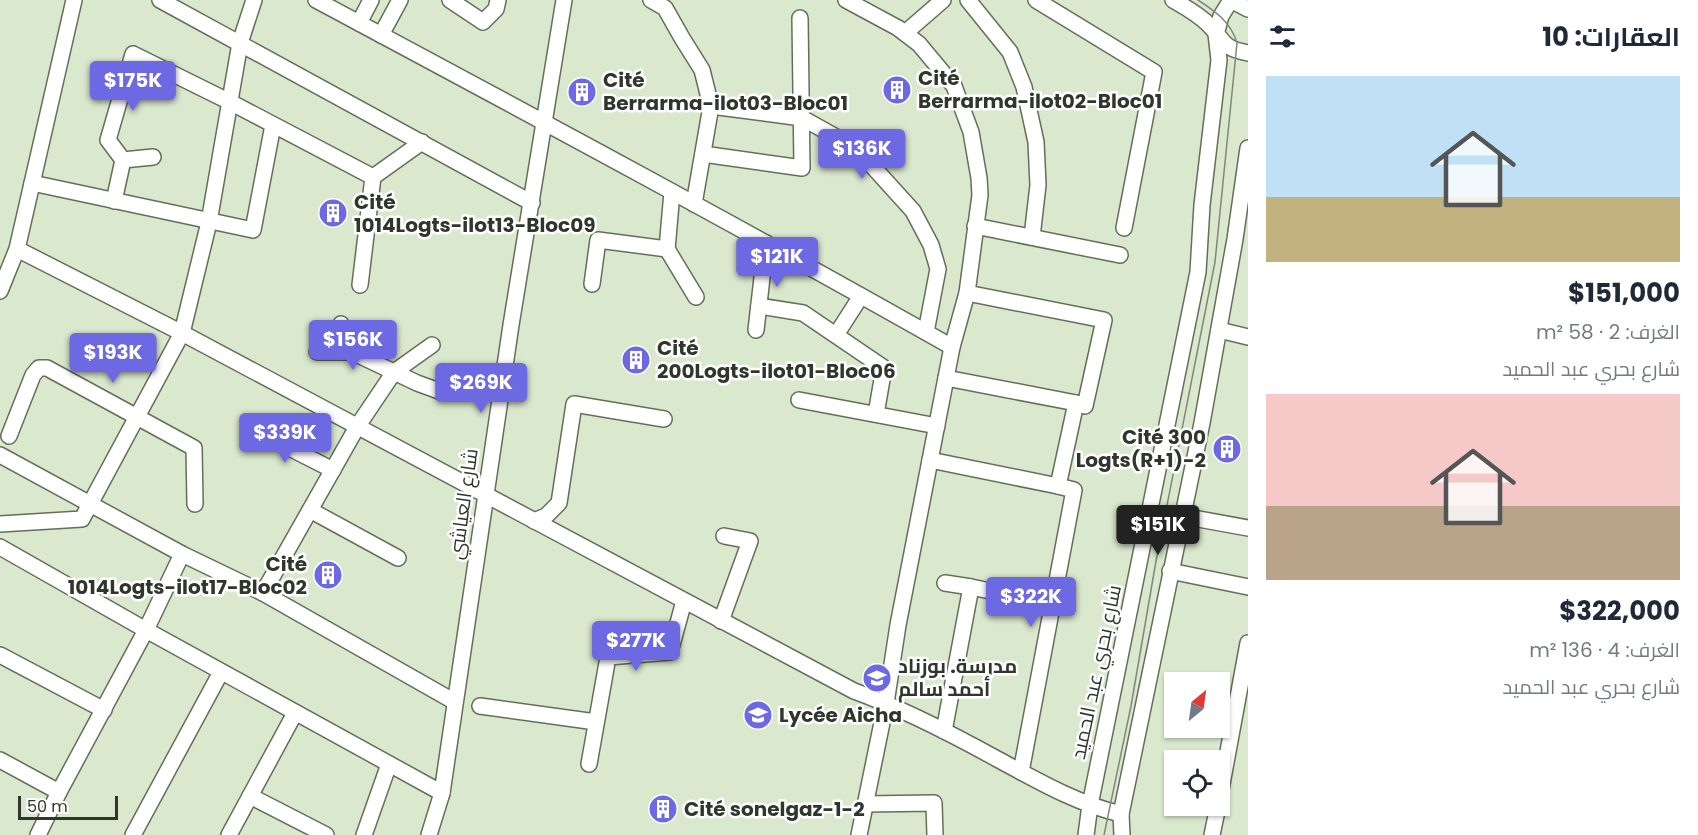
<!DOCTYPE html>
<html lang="ar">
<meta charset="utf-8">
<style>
body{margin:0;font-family:Poppins,Cairo,sans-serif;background:#f2f2f3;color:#1f2937;direction:rtl;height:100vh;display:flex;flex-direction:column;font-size:22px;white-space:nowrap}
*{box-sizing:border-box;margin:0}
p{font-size:20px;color:#747a83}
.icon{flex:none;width:33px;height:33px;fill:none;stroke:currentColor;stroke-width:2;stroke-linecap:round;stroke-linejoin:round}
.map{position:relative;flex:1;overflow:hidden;direction:ltr}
.details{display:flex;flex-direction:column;background:#fff;width:450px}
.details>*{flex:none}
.needle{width:39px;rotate:29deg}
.tools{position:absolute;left:1164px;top:672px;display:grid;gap:12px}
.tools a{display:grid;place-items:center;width:66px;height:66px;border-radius:0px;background:#fff;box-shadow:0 2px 4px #0004;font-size:30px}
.scale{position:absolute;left:18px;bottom:15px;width:100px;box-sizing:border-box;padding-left:6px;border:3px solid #31362c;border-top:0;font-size:16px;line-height:21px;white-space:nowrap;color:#31362c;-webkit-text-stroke:4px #fff;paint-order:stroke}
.price{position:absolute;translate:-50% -51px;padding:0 14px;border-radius:6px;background:#6c69e3;color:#fff;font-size:20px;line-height:39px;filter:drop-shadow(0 2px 3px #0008)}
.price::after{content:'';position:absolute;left:50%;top:36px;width:18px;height:14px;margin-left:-9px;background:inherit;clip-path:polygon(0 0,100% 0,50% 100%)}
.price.active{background:#222;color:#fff}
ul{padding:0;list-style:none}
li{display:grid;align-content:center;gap:12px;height:318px;padding:0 18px}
li span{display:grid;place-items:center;height:186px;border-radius:0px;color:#555}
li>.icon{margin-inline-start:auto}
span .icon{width:108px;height:108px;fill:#fffc;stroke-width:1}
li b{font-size:26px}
h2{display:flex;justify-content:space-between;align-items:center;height:72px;padding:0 18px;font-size:26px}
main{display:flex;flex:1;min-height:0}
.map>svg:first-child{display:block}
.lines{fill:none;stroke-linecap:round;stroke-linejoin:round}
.minor-casing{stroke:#646f59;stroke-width:18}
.minor{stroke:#fff;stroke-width:15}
.tram{stroke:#808978;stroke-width:1.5}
.labels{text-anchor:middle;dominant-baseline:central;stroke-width:5;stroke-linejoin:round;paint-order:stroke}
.poi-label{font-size:20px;font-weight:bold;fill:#31362c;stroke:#fff;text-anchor:start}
.street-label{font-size:20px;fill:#31362c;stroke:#fff}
</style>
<main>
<section class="details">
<h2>العقارات: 10<svg class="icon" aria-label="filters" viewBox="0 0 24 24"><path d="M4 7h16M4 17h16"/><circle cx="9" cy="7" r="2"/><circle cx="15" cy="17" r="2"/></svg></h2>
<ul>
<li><span style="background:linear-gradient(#bfe0f5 65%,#c2b280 0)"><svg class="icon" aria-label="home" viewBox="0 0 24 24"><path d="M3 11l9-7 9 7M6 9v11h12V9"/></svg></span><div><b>$151,000</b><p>الغرف: 2 · 58 m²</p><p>شارع بحري عبد الحميد</p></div></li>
<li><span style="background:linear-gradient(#f6c9c9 60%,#b9a48a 0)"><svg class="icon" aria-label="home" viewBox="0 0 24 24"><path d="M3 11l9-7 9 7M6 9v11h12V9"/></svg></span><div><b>$322,000</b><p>الغرف: 4 · 136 m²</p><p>شارع بحري عبد الحميد</p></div></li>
</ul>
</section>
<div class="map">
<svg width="1248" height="835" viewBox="0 0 1248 835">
<rect width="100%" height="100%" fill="#dae8ce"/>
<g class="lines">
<g class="minor-casing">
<g id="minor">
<polyline points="160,0 532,203"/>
<path d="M316,0C529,114 742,228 952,347"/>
<polyline points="450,0 483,22 496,9 498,0"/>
<polyline points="651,0 665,8 682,38 702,70 711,106 694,204"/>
<polyline points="846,0 898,28 919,44 954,86 971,132 979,178 980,195 967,293 952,347 898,625 886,703 859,835"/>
<polyline points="968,0 1010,52 1024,87 1036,142 1038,185 1032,237"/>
<polyline points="1036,0 1154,72 1124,228"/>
<path d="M1173,0C1185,7 1198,14 1208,24C1225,40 1220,48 1248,53"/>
<polyline points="1231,0 1248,9"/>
<polyline points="359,23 371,0"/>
<polyline points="905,33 943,0"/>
<polyline points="381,35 400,0"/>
<polyline points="711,106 802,118 856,148 913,211 931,245 938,269 926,332"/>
<polyline points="703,154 802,168 800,18"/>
<polyline points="153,157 123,160 108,140 133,54 230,102 373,177 422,142"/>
<polyline points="32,183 253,230 273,125"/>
<polyline points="114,201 123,160"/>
<polyline points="975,226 1120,255"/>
<path d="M17,249L182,333L854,691C904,709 952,734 999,760C1038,781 1078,804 1121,814"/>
<polyline points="667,249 696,297"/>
<polyline points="592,284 598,240 667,249 672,192"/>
<polyline points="360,285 373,177"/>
<polyline points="0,291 17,249 74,0"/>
<polyline points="967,293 1104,320 1085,406 1076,403 1058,486 1074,490 1021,772"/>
<polyline points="759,306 803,313 884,368 876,414"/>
<polyline points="341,324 352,352"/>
<polyline points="756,330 766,243"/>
<polyline points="1219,330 1248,337"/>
<polyline points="836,335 861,296"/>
<polyline points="317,352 352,352 417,383 439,391"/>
<polyline points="946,378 1076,403"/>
<polyline points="799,400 937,426"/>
<polyline points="252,429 333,470"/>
<polyline points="9,436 33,375 39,368 47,368 194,448 195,504"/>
<polyline points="0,455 182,554 263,593 455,702"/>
<polyline points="930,460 1058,486"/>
<polyline points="310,510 398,558"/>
<polyline points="1182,516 1248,528"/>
<polyline points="534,521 546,516 559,503 574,404 664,419"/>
<polyline points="0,524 82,519 182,333 209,222 240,43 254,0"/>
<polyline points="0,547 146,630 442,793"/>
<polyline points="1170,571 1248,587"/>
<polyline points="945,583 971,587 1052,604"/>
<polyline points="263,593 357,427 394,372 432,345"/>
<polyline points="721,621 750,541 724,536"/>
<polyline points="0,655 104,710"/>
<polyline points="480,706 596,722"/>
<polyline points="944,731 971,587"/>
<polyline points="0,760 59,792"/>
<polyline points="589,764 608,657 670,652 684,601"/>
<polyline points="1220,795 1248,643"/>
<polyline points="250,796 326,835"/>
<polyline points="865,804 934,803 935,835"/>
<polyline points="38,835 59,792 146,630 182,554"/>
<polyline points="133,835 221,672"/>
<polyline points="229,835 295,713"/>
<polyline points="364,835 389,764"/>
<polyline points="429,835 442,793 511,325 564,0"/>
<polyline points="1086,835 1090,805 1198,272 1202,205 1219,60 1216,34 1221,16 1231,0"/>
<polyline points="1122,835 1121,814 1202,423 1235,239 1248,148"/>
<polyline points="1212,835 1218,806"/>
</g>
</g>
<use href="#minor" class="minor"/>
<path class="tram" d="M1104,835L1131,706L1156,561L1215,262L1237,43C1231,22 1215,11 1198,0"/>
</g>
<defs>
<g id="building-disc" transform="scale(1.5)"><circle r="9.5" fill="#6c69e3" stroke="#fff"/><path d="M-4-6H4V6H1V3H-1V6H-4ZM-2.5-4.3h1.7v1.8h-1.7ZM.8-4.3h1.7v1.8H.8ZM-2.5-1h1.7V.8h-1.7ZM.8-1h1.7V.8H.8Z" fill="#fff"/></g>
<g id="school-disc" transform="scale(1.5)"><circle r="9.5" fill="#6c69e3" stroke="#fff"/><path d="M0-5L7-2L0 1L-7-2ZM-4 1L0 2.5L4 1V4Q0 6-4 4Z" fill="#fff"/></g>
</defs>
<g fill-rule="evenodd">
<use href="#building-disc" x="897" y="90"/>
<use href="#building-disc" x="582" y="92"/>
<use href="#building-disc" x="333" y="213"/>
<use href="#building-disc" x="636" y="360"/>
<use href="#building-disc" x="1227" y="449"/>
<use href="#building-disc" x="328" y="575"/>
<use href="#school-disc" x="877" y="678"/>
<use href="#school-disc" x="758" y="715"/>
<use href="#building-disc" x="663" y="809"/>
</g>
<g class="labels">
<g class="poi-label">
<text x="918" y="78">Cité<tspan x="918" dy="23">Berrarma-ilot02-Bloc01</tspan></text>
<text x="603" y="80">Cité<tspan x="603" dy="23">Berrarma-ilot03-Bloc01</tspan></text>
<text x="354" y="202">Cité<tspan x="354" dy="23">1014Logts-ilot13-Bloc09</tspan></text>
<text x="657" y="348">Cité<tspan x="657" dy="23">200Logts-ilot01-Bloc06</tspan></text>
<text x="1206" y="437" text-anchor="end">Cité 300<tspan x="1206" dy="23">Logts(R+1)-2</tspan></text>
<text x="307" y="564" text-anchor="end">Cité<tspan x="307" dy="23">1014Logts-ilot17-Bloc02</tspan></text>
<text x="898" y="666">مدرسة. بوزناد<tspan x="898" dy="23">أحمد سالم</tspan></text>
<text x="779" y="715">Lycée Aicha</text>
<text x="684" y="809">Cité sonelgaz-1-2</text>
</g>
<g class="street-label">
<text transform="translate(463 504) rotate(-82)">شارع العياشي</text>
<text transform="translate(1096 672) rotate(-78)">شارع بحري عبد الحميد</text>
</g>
</g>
</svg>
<div class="tools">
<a><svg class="needle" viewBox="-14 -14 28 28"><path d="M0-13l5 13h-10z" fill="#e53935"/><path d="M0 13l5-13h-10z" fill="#747a83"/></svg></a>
<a><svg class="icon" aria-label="locate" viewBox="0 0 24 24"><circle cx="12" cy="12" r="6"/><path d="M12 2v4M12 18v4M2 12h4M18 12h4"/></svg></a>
</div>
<div class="scale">50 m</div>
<b class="price" style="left:133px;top:112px">$175K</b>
<b class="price" style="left:862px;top:180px">$136K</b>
<b class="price" style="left:777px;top:288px">$121K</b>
<b class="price" style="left:353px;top:371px">$156K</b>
<b class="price" style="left:113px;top:384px">$193K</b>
<b class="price" style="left:481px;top:414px">$269K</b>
<b class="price" style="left:285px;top:464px">$339K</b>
<b class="price active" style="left:1158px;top:556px">$151K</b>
<b class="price" style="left:1031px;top:628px">$322K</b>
<b class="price" style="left:636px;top:672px">$277K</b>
</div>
</main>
